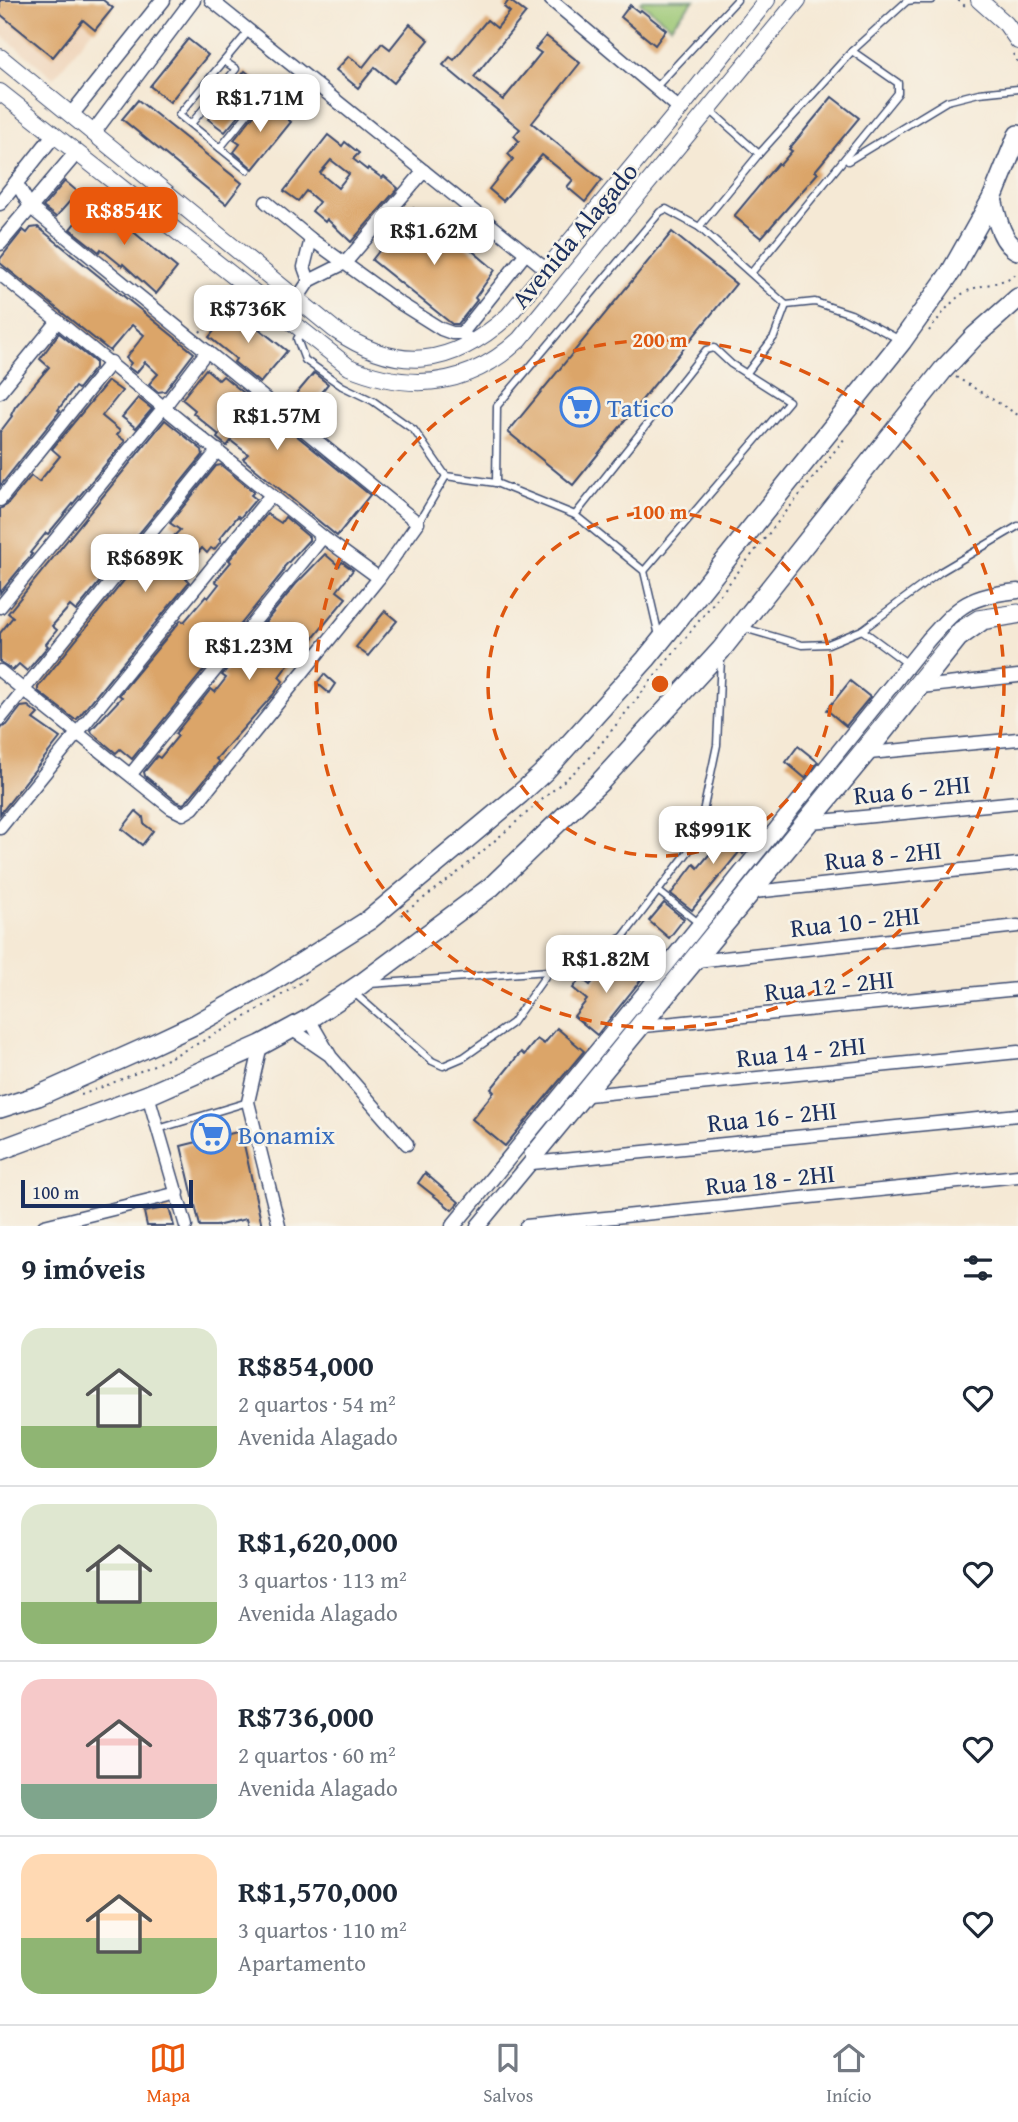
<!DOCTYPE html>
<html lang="pt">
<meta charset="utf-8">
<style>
body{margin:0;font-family:"Gentium Book Plus",serif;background:#f2f2f3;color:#1f2937;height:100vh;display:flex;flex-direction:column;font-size:26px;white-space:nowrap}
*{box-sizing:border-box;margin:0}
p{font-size:23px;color:#747a83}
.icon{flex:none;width:38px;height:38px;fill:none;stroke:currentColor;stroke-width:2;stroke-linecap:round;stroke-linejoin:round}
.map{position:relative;height:1226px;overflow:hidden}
.side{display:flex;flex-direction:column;background:#fff;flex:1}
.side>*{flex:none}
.scale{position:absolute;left:21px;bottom:18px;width:172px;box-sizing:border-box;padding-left:7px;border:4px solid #1b2f5e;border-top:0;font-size:19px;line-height:24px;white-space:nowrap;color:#1b2f5e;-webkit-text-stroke:5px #f7f3e8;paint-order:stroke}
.price{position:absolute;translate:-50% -60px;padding:0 16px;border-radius:14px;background:#fff;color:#222;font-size:23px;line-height:46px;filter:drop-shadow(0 2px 4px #0008)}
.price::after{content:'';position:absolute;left:50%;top:42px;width:21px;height:16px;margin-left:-10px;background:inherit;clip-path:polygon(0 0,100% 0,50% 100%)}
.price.active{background:#ea580c;color:#fff}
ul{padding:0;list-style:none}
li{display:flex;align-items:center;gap:21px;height:175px;padding:0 21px}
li+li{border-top:2px solid #e0e1e3}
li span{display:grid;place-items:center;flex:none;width:196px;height:140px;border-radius:21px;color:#555}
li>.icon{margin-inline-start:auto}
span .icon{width:84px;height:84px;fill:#fffc;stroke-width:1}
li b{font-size:30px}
h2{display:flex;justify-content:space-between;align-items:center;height:84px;padding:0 21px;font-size:30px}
.tabs{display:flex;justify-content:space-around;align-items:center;height:98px;border-top:2px solid #e0e1e3;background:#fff;font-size:19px;color:#747a83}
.tabs a{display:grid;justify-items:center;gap:4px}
.tabs .active{color:#ea580c}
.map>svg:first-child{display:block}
.built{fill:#f0d6bc}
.green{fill:#9cc774;stroke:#5c7b69;stroke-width:2}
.building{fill:#dba569;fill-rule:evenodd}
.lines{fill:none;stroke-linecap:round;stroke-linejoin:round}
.service-casing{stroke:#3c4b70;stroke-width:9}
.pedestrian-casing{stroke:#3c4b70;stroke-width:11}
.minor-casing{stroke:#3c4b70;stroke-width:15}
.tertiary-casing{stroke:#3c4b70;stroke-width:17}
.secondary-casing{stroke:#3c4b70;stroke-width:18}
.trunk-casing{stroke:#3c4b70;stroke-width:22}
.path{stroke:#3c4b70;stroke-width:2;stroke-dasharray:2 5;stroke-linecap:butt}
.service{stroke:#fff;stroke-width:6}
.pedestrian{stroke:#fff;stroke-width:9}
.minor{stroke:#fff;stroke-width:12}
.tertiary{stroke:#fff;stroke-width:14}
.secondary{stroke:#fff;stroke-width:16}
.trunk{stroke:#fff;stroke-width:19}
.ring{fill:none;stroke:#de5710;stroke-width:3.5;stroke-dasharray:12 9}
.labels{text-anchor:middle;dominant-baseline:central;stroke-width:5;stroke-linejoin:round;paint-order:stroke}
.street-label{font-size:26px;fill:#1b2f5e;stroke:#f7f3e8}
.shop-label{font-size:26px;fill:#366cbe;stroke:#f7f3e8;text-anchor:start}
.centre{fill:#de5710;stroke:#f7f3e8;stroke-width:3.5}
.ring-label{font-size:21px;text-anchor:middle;font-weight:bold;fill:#de5710;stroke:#f7f3e8;stroke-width:5;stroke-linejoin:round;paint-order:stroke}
</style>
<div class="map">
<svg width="1018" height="1226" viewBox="0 0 1018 1226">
<rect width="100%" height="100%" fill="#f7f3e8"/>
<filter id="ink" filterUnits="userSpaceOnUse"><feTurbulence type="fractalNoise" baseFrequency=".0143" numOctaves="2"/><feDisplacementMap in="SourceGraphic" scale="14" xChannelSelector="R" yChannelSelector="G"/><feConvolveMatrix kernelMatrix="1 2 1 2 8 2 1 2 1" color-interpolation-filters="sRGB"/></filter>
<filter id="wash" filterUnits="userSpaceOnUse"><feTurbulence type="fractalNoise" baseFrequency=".00686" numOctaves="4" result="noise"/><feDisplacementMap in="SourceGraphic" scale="28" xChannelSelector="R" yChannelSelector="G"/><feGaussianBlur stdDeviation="1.57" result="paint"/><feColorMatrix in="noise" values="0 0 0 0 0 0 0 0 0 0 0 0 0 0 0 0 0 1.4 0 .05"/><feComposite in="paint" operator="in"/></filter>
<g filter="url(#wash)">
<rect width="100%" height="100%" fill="#f5e9d5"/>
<polygon class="built" points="0,0 116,0 54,78 0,34"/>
<polygon class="green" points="642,0 694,0 671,26 640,2"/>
<g id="blocks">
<g class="building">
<polygon points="0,0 103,0 113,8 95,30 83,20 53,57 0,14"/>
<polygon points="509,0 526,13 474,77 503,100 541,53 535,49 546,36 580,63 532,123 602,180 585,202 567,187 573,180 542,155 503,201 489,189 513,159 508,154 519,141 514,136 520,129 443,65 450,57 454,60 487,20 497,28 510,12 504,7"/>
<polygon points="630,5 639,12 641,10 666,30 655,45 621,17"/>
<polygon points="410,24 429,40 394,83 375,67 358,88 336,70 349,56 363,67 382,43 390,49"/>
<polygon points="188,39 208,55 170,102 150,86"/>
<polygon points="245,71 264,86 225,132 208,119"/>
<polygon points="832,97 859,118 815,171 818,173 761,238 734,216 778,163 780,165 792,151 789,149"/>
<polygon points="138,100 242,183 226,204 122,119"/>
<polygon points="265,101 291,122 253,169 234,152 240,144 234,140"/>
<path d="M328,135L342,146L345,142L359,153L353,159L367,170L368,168L382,178L384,176L398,188L351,242L327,219L325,222L312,211L319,202L306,191L298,201L284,191ZM331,160L349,174L338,188L320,173Z"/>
<polygon points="65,181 78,192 56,217 43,207"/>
<polygon points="101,205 177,268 156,294 123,264 122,266 101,249 99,252 70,229 89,206 96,211"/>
<polygon points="413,208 440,230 437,234 450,244 456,237 495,270 475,298 477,300 458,324 452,324 372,260"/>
<polygon points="38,227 194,353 165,391 158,392 149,384 158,374 145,362 136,373 128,367 131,363 126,358 144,335 132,325 110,351 0,263 0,259 23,230 27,233 31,228"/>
<polygon points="672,232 736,284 573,485 508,432"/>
<polygon points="233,308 287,351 260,383 234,362 236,359 209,337"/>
<polygon points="59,333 95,362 95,368 78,389 75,387 58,410 60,411 0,486 0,432 12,416 11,415 15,407 49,367 40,359"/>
<polygon points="206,369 219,380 223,376 370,495 337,536 243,459 248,454 231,441 227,446 217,438 219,435 193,413 195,410 182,399"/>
<polygon points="314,373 328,384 305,412 303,410 301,413 297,410 295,412 287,405"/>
<polygon points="108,381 122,391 102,416 120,431 117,435 125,441 48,534 46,533 30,553 32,554 0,593 0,509 7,505 31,476 39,482 60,456 52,449"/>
<polygon points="138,398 152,409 136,428 122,417"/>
<polygon points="165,420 202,450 203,455 76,611 70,606 52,626 57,630 46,644 48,646 27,671 19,664 13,670 0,662 0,633 13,617 8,613"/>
<polygon points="221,465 254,492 251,495 256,499 240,518 238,516 219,539 221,541 214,550 211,548 207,553 202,548 191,561 194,564 187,573 189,575 186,579 189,582 77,719 74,719 38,691 38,687 138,563 140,565 151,551 155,555 180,530 170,523 216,466"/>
<polygon points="267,514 281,523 285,517 309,537 309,540 284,567 283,572 132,759 120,749 116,753 92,733 91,730 122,697 119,695 181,620 184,622 206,596 208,598 219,584 215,581 231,562 229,560"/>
<polygon points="325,554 339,566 342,562 353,570 337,591 346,598 298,657 295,655 279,677 283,681 273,695 216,759 219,762 187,801 183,804 176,801 145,776 144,772 157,756 160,758 178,736 175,734 211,689 215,692 226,678 222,675 244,648 247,650 262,633 258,631 296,584"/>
<polygon points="385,611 397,621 368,656 356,647"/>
<polygon points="324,674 335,684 329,693 317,683"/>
<polygon points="850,681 870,697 846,726 827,710"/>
<polygon points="28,706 38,714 33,719 60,738 0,814 0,728 7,725 21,707"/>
<polygon points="798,746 818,762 805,778 786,762"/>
<polygon points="136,811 143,817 144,824 153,831 142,845 122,829"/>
<polygon points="737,821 756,838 743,854 740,851 692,910 671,894 694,864 698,868"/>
<polygon points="664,903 684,919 669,938 649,921"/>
<polygon points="624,960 644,976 597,1035 574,1016 587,1000 573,988 581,978 590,985 603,969 610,965 616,970"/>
<polygon points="557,1028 584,1051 505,1146 472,1119 494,1092 491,1089 521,1052 524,1055 537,1039 544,1044"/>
<polygon points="241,1131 262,1226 248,1226 246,1219 216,1226 200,1226 181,1146"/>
<polygon points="425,1173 459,1202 452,1210 418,1183"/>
<polygon points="169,1207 174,1226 147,1226 144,1212"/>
</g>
</g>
</g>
<g filter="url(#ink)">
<use href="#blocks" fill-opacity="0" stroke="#3c4b70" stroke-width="2"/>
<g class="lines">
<g class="service-casing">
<g id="service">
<polyline points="917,0 932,0"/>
<polyline points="852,51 907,1 914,0"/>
<polyline points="655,88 737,0"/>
<polyline points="710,110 759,154"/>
<polyline points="191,124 236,69 224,61"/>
<polyline points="220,148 267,90"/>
<polyline points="848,161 947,101 979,93 1018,89"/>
<polyline points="247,170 179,115 249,31"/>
<polyline points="786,305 815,302 851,314 900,340"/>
<polyline points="301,332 297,339 305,360 342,386 373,401 414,430 446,476 496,483 575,515 644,571 659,636"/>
<polyline points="746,374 774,337 786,305 699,227 759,154 852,51 898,83 898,93 752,272"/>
<polyline points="496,483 497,406 660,212 666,209 699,227"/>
<polyline points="575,515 706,350 714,348 731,364 789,401 644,571"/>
<polyline points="418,523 446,476"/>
<polyline points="744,628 802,645 828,644 862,630 940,572 1018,526"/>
<polyline points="862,630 908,664"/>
<polyline points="658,891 700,924"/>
<polyline points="623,937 661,970"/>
<polyline points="370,984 549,971 623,937 691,848 700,826 717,745 721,658"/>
<polyline points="353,992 432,1061 443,1066 464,1057 512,1023 549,971"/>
<polyline points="158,1129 248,1102"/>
</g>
</g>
<g class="pedestrian-casing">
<polyline id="pedestrian" points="529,1154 958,627 977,615 1018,609"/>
</g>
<g class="minor-casing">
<g id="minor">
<polyline points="211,0 547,270"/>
<polyline points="551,0 680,109"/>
<polyline points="16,182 31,208 418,523 379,578"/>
<polyline points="266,202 311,239 398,302 441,329 452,333 462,333 473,343"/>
<polyline points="0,274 323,537 379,578 193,808 183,814 171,808 0,671"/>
<polyline points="309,281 304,267 311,239"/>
<polyline points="297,299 309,281 345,263 424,171"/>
<polyline points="462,333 526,253"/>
<polyline points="0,392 58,321"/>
<polyline points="0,500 111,362"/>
<polyline points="0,607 165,406 207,351"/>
<polyline points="921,687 1018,676"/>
<polyline points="0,719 218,450"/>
<polyline points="869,753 1018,739"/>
<polyline points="131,774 323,537"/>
<polyline points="811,822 1018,802"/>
<polyline points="0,828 271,495"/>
<polyline points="754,892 1018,864"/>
<polyline points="696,961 1018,926"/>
<polyline points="309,1019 331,1057 407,1144"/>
<polyline points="644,1026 1018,989"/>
<polyline points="290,1028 328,1054"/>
<polyline points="261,1045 248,1102 279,1226"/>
<polyline points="148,1095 186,1226"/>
<polyline points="588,1095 1018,1052"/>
<polyline points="532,1163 1018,1115"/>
<polyline points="44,1226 178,1193"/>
<polyline points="526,1226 1018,1176"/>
</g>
</g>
<g class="tertiary-casing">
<g id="tertiary">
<polyline points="71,115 163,0"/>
<polyline points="93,133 193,0"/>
<polyline points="0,203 54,135"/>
<polyline points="0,243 76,153"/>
<path d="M453,1226L662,971L928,640C960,604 969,596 1018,591"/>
<polyline points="478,1226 869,753 960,639 984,622 1018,616"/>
</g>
</g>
<g class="secondary-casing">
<g id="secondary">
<polyline points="979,0 1006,24 1018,41"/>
<path d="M0,57L335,330C399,374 452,366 508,316L680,109L767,0"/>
<path d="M0,92L349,367C412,393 470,386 520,339L798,0"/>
</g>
</g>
<g class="trunk-casing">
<g id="trunk">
<path d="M992,199C996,215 1001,243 1018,250"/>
<polyline points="0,1108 38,1096 143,1049 196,1024 271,982 369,920 520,794 545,771 646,659 902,341 951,272 992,199 1018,135"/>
<polyline points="0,1150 148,1095 261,1045 309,1019 361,984 491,887 600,782 721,650 943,370 975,336 1018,298"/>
</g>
</g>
<g class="path">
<polyline points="958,0 965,6"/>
<polyline points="1013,54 1018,63"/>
<path d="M929,331C941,316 953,296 972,289C989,283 1002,284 1018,273"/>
<polyline points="200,332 233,293"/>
<polyline points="956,377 1018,415"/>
<polyline points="401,915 455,875 588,760 845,438"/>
<path d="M81,1095C161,1066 236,1026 306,979"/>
</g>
<use href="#service" class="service"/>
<use href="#pedestrian" class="pedestrian"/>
<use href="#minor" class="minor"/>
<use href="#tertiary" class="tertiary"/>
<use href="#secondary" class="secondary"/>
<use href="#trunk" class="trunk"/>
</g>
</g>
<g class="ring">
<circle cx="660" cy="684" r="172"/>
<circle cx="660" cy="684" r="344"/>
</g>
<defs>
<g id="supermarket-ring" transform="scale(2.0125)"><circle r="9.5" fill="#f7f3e8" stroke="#3f7fe0" stroke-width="1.5"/><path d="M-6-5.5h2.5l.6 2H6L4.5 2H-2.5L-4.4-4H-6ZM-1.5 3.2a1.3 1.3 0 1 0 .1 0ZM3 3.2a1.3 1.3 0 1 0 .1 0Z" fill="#3f7fe0"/></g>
</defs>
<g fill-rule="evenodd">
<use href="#supermarket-ring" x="580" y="407"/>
<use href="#supermarket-ring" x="211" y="1134"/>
</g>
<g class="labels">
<g class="street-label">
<text transform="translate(574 235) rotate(-50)">Avenida Alagado</text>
<text transform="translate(912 789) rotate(-6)">Rua 6 - 2HI</text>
<text transform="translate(883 855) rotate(-6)">Rua 8 - 2HI</text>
<text transform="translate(855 921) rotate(-6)">Rua 10 - 2HI</text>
<text transform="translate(829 985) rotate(-6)">Rua 12 - 2HI</text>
<text transform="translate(801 1051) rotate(-6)">Rua 14 - 2HI</text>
<text transform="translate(772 1116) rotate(-6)">Rua 16 - 2HI</text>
<text transform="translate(770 1179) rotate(-6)">Rua 18 - 2HI</text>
</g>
<g class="shop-label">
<text x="607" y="407">Tatico</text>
<text x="238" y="1134">Bonamix</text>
</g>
</g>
<circle cx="660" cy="684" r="10" class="centre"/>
<g class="ring-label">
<text x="660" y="347">200 m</text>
<text x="660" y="519">100 m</text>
</g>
</svg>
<div class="scale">100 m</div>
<b class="price" style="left:260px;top:134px">R$1.71M</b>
<b class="price active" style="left:124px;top:247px">R$854K</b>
<b class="price" style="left:434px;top:267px">R$1.62M</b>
<b class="price" style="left:248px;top:345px">R$736K</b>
<b class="price" style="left:277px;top:452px">R$1.57M</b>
<b class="price" style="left:145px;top:594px">R$689K</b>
<b class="price" style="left:249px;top:682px">R$1.23M</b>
<b class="price" style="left:713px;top:866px">R$991K</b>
<b class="price" style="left:606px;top:995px">R$1.82M</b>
</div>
<section class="side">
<h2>9 imóveis<svg class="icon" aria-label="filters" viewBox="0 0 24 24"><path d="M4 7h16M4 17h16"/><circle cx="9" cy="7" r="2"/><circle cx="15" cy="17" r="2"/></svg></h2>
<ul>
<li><span style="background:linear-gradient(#dfe7d0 70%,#8fb573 0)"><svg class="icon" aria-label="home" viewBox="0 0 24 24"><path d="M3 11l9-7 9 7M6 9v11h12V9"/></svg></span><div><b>R$854,000</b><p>2 quartos · 54 m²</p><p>Avenida Alagado</p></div><svg class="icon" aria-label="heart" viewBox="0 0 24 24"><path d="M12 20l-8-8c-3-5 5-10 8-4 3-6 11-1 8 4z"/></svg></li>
<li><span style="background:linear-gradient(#dfe7d0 70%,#8fb573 0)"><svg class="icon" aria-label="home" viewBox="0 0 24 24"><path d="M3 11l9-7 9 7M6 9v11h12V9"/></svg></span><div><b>R$1,620,000</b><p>3 quartos · 113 m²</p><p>Avenida Alagado</p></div><svg class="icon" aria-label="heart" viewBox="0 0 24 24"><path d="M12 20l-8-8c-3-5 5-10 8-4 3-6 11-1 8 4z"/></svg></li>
<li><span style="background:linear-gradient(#f6c9c9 75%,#7fa58c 0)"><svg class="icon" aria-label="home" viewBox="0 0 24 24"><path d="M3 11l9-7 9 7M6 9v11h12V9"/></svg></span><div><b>R$736,000</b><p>2 quartos · 60 m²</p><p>Avenida Alagado</p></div><svg class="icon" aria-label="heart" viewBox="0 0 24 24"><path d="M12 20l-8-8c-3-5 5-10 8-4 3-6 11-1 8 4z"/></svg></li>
<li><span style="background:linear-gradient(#ffd9b3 60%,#8fb573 0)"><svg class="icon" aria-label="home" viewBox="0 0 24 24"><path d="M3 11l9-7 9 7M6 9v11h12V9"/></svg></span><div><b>R$1,570,000</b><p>3 quartos · 110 m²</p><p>Apartamento</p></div><svg class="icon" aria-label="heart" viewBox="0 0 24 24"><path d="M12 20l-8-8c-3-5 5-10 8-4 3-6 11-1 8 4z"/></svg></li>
</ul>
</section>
<nav class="tabs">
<a class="active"><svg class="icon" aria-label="map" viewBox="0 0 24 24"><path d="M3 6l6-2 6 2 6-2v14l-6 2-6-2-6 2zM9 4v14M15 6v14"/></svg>Mapa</a>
<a><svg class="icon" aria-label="saved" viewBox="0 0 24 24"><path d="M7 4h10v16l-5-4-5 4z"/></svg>Salvos</a>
<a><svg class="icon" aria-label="home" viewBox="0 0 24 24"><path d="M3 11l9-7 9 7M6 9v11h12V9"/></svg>Início</a>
</nav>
